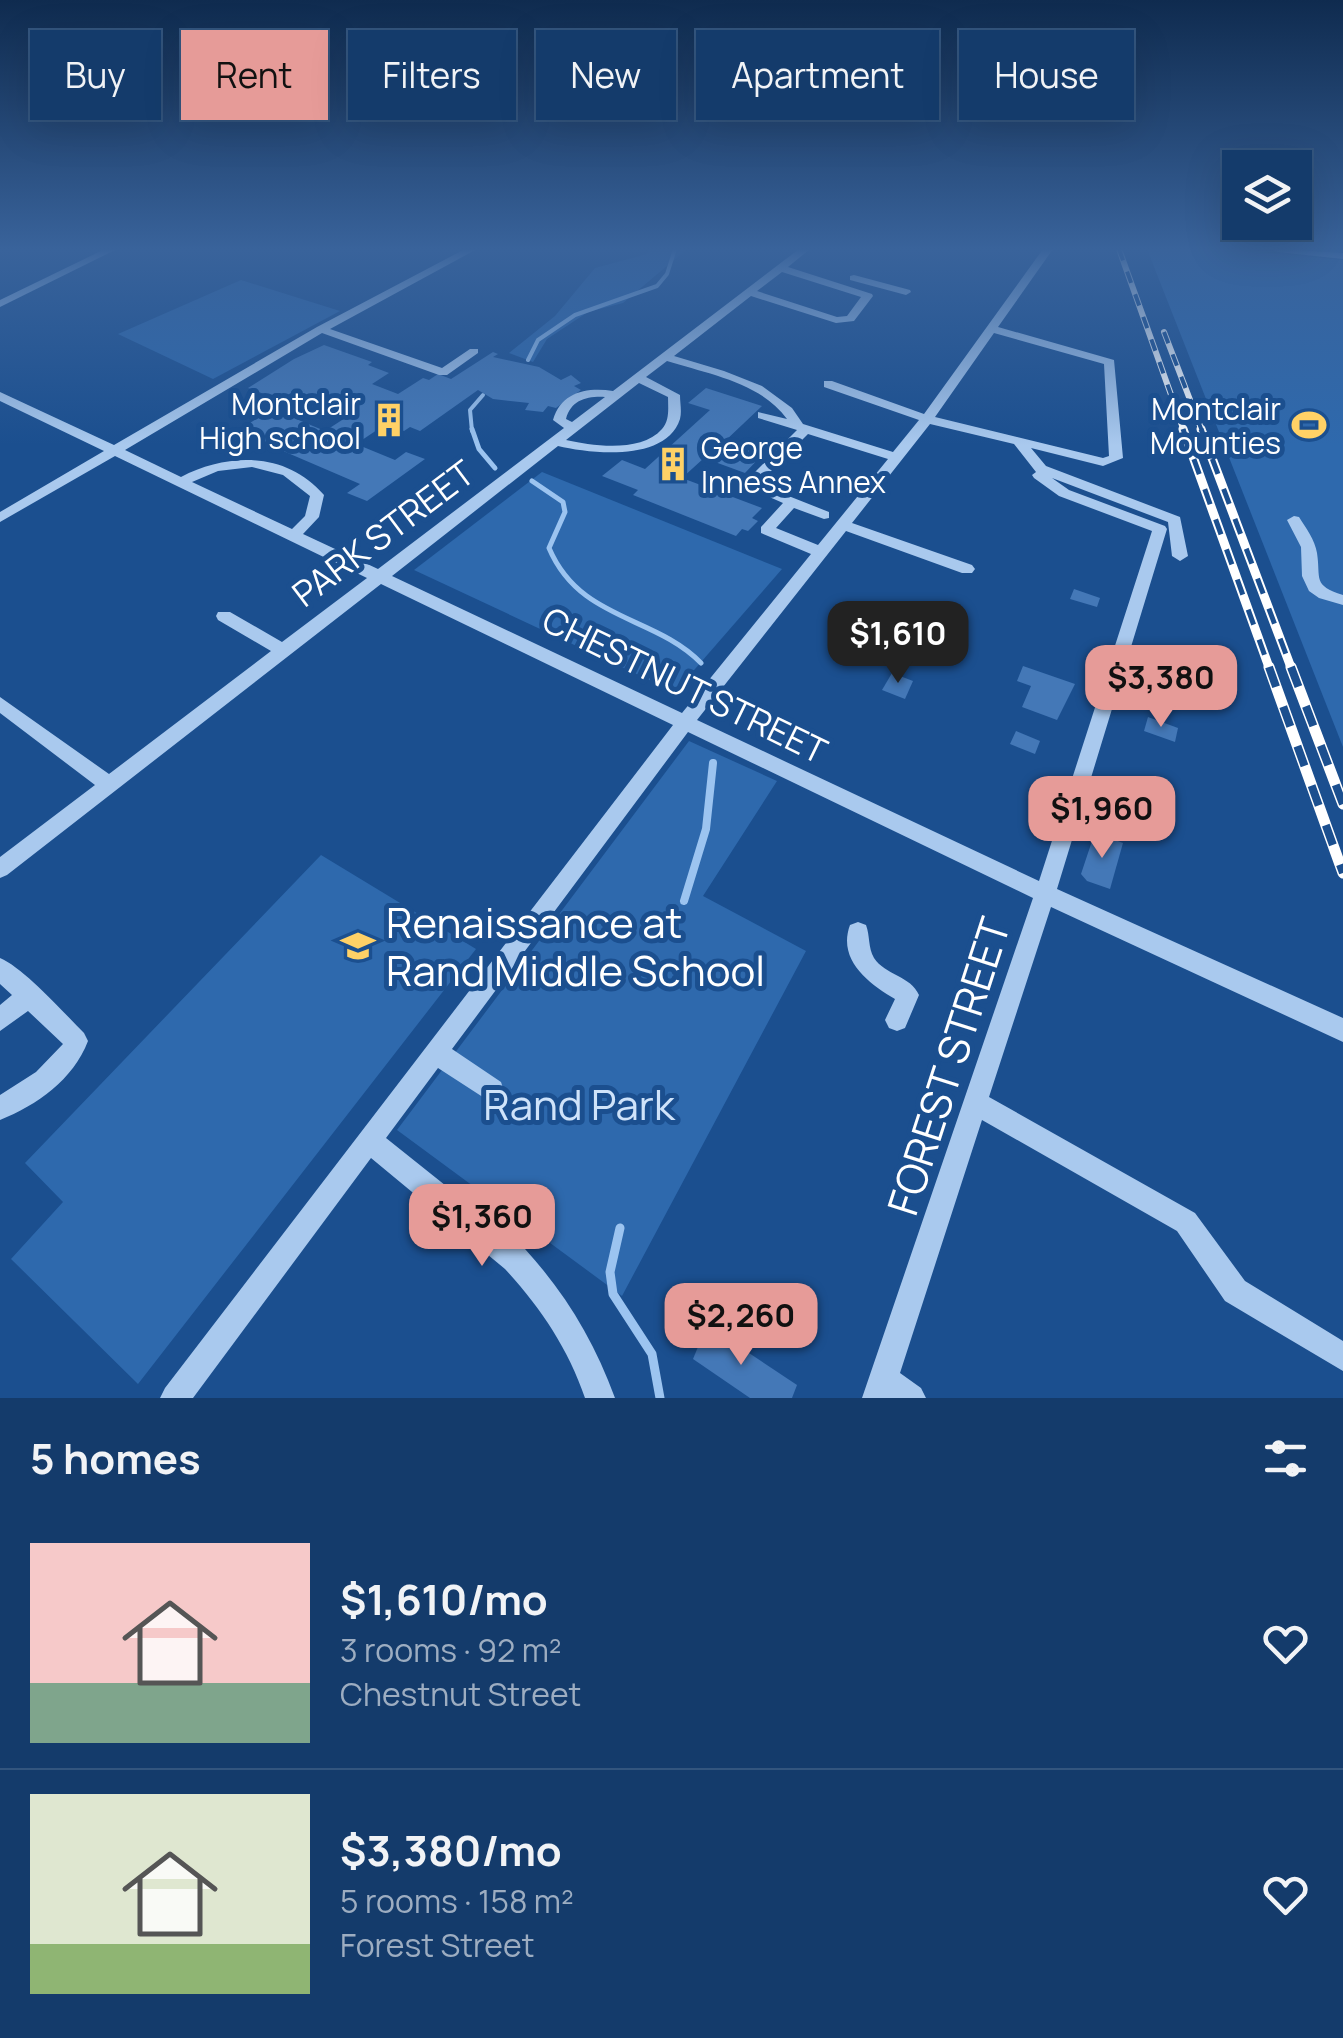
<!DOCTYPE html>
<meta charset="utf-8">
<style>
body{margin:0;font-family:Manrope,sans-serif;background:#1d4271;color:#f1f3f6;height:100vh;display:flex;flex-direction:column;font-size:38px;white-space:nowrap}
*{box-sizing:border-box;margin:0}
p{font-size:32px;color:#9dadc1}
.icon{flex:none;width:55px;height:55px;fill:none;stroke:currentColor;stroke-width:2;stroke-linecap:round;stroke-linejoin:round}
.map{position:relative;height:1398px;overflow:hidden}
.panel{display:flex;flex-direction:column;background:#143b6b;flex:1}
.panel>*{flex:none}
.top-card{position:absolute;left:30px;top:30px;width:1285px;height:90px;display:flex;gap:20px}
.tools{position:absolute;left:1222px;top:150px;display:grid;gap:20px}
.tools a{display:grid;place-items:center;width:90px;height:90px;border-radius:0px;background:#143b6b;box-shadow:0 10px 40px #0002,0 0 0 2px #33557e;font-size:50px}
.price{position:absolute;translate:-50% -85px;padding:0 22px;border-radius:20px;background:#e69b98;color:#111;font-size:32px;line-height:65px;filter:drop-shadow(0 2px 5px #0008)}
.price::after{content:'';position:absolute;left:50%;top:60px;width:30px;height:22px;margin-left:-15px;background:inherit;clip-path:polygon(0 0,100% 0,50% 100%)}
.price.active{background:#222;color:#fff}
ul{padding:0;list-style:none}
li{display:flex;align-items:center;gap:30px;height:250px;padding:0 30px}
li+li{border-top:2px solid #33557e}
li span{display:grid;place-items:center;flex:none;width:280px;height:200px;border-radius:0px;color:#555}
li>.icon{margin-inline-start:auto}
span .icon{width:120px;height:120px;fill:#fffc;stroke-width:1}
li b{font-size:42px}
h2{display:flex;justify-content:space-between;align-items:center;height:120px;padding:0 30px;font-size:42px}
.pill{padding:0 35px;border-radius:0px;background:#143b6b;box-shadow:0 10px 40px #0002,0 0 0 2px #33557e;font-size:35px;line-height:90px}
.pill.active{background:#e69b98;color:#111}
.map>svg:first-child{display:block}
.green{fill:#2e69ad}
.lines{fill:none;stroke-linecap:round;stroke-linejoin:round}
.stream-far3{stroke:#9cc4f0;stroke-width:4}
.stream-far2{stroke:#9cc4f0;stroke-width:5}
.stream-far1{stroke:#9cc4f0;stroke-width:8}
.stream{stroke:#9cc4f0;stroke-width:9}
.building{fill:#4478b7;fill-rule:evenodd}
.minor{fill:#a9c9ee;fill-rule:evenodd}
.rail-far2-casing{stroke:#fff;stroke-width:6}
.rail-far1-casing{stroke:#fff;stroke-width:9}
.rail-casing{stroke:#fff;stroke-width:11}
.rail-far2{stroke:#1b4f8f;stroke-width:4;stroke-dasharray:12;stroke-linecap:butt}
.rail-far1{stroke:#1b4f8f;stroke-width:5;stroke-dasharray:16;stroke-linecap:butt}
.rail{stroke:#1b4f8f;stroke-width:8;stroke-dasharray:21;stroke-linecap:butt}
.labels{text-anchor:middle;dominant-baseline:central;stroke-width:10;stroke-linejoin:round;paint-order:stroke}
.far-poi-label{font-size:30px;fill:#fff;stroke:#1b4f8f;text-anchor:end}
.street-label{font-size:35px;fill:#fff;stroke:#1b4f8f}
.near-poi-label{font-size:42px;fill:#fff;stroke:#1b4f8f;text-anchor:start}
.near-street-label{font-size:42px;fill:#fff;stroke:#1b4f8f}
.near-park-label{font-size:42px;fill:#cfe3fa;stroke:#1b4f8f}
</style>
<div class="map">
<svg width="1343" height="1398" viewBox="0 0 1343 1398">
<rect width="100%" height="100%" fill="#1b4f8f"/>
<g class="green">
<polygon points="650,249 687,249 623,303 588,312 547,339 533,362 509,353 555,316 595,268 647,254"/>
<polygon points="1147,249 1231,249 1343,260 1343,747"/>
<polygon points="241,280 340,311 213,379 118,334"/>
<polygon points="542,472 782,569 675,692 414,570"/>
<polygon points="689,741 777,781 703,896 806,951 622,1296 397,1130"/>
<polygon points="321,855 476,949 138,1384 11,1259 63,1202 25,1163"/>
</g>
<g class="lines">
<g class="stream-far3">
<polyline points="528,360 538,340 575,315 657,286 667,274 675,249"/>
<polyline points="472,431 470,410 483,395"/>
</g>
<g class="stream-far2">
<polyline points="472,429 479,449 495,468"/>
<path d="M532,481L563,502L565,512L549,548C580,621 654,615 701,663"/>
</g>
<polyline class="stream-far1" points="684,901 706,829 713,763"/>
<polyline class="stream" points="620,1228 610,1272 613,1294 652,1354 660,1398"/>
</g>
<g class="building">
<path d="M324,345L372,362L368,365L389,373L372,384L398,394L423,378L429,380L438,374L451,379L493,352L498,354L493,357L539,367L561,380L571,375L581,383L574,386L581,390L556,408L548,406L543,412L525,410L529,403L493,399L478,390L420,431L410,427L404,431L386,424L356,444L395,460L406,452L425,459L367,501L347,493L360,484L253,438L240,446L223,439L285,402L248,388L294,359ZM320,398L356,411L325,431L289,416Z"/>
<polygon points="706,388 762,406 724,442 762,455 745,473 704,458 682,478 762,508 752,518 758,521 748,531 742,529 736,536 633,495 638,490 602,476 622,460 645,469 710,410 688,403"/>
<polygon points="1074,589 1100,598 1097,607 1070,599"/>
<polygon points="1023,666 1075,684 1057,720 1022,707 1031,686 1017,681"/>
<polygon points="892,673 913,681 905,699 882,690"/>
<polygon points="1148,717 1178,728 1175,742 1144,731"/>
<polygon points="1016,731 1040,741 1035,754 1010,744"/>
<polygon points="1095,832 1123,843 1110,889 1087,881 1081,874"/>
<polygon points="707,1325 797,1385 792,1398 750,1398 693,1359"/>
</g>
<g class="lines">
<g class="minor">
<polygon points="105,249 117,249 0,307 0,300"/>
<path d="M465,249H477L330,329L442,368L470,349H478V353L447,375H439L322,333L125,450L181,477C229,452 287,452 324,495L319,517L303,534L378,569L564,428L553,420C561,392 587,387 613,391L799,249H810L788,267L872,294L873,296L854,321L836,323L751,296L674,356L724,371L762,386L792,408L803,424L893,452L919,420L824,387V381H832L924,414L1043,249H1053L998,327L1114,360L1123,458L1103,466L1031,448L1046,466L1180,517L1188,556L1180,561L1172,556L1168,522L1052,478L1069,490L1165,526L1167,529L1057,889L1343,1018V1042L1051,907L989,1097L1195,1213L1245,1281L1343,1341V1371L1225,1301L1177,1231L982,1120L900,1373L921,1388L926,1398H862L1033,898L688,732L452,1049L501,1082L504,1091L501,1100L492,1103L438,1068L386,1138L525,1249C566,1294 594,1341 615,1398H585C568,1348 540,1307 505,1269L371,1158L193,1398H160L165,1388L673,725L381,584L7,875L0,878V857L95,785L0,713V697L109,774L271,651L218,620L216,616L218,612H230L282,642L367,578L115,456L0,522V512L104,451L0,401V392L114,445L317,327ZM782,272L861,297L847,316L837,317L757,291ZM994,333L1104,364L1109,456L1103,458L935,417ZM667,361C708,374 760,382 787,419L758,412V418L797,430L742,485L783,503L761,527V533L811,554L682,713L392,576L558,446C592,454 666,462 680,419C682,411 680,403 680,395L646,377ZM639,383L668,397C668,408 670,420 662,429C641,453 593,446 566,440ZM605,397L572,422L566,419C571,400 587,396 605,397ZM930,424L1014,444L1036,472L1032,475L1034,478L1059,496L1152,531L1039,881L697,720L846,531L962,573H972L975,569L972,565L852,523ZM808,434L888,459L818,545L776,528L794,508L824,519L829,518V512L758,484ZM252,467L283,475L310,496L305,516L292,529L192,482L218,471Z"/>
<polygon points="1273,249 1343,253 1343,259 1278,252"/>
<polygon points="854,275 910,290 911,292 906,295 850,280 850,276"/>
<path d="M1294,516L1299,517C1306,528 1315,540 1317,553C1321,579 1312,585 1343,595V605L1319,598L1309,591L1302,576L1301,547L1287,520Z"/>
<path d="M858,922L866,925C870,935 868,948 874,958C885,975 911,976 919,995L905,1028L897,1031L889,1028L885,1020L895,999C869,984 837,960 850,925Z"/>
<path d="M0,958C24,968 64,1013 84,1033L88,1041C73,1080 37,1105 0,1120V1095L36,1072L63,1044L28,1011L0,1031V1005L12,995L0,984Z"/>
</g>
<g class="rail-far2-casing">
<g id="rail-far2">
<polyline points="1119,249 1184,431"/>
<polyline points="1164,332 1202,431"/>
</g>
</g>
<g class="rail-far1-casing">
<g id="rail-far1">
<polyline points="1183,429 1270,670"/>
<polyline points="1201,429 1292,670"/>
</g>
</g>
<g class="rail-casing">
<g id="rail">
<polyline points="1269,667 1343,873"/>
<polyline points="1291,667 1343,804"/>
</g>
</g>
<use href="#rail-far2" class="rail-far2"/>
<use href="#rail-far1" class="rail-far1"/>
<use href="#rail" class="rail"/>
</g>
<linearGradient id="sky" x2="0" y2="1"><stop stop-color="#0f2b4f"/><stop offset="0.56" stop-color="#39639b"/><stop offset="1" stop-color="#39639b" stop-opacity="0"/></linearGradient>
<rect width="1343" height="445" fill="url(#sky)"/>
<defs>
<g id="building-bare" transform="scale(2.7)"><path d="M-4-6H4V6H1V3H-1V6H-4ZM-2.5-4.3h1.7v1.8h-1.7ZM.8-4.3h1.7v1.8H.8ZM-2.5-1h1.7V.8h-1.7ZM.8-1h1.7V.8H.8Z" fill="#ffd166" stroke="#1b4f8f" stroke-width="2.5" paint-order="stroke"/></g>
<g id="stadium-bare" transform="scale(2.7)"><path d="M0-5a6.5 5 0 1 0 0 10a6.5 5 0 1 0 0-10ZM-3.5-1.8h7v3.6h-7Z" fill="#ffd166" stroke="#1b4f8f" stroke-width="2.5" paint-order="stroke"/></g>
<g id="school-bare" transform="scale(2.7)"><path d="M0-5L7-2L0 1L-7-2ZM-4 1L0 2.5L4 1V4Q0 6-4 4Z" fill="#ffd166" stroke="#1b4f8f" stroke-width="2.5" paint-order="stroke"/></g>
</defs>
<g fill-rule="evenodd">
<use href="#building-bare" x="389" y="420"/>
<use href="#stadium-bare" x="1309" y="425"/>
<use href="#building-bare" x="673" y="464"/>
<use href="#school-bare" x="358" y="946"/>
</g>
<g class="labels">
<g class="far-poi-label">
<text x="361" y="403">Montclair<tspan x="361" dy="34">High school</tspan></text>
<text x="1281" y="408">Montclair<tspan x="1281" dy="34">Mounties</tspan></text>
<text x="701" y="447" text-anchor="start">George<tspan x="701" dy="34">Inness Annex</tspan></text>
</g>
<g class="street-label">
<text transform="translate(383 533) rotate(-37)">PARK STREET</text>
<text transform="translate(685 685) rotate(26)">CHESTNUT STREET</text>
</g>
<g class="near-poi-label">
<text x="386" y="922">Renaissance at<tspan x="386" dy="48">Rand Middle School</tspan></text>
</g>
<g class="near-street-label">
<text transform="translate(948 1066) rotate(-72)">FOREST STREET</text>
</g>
<g class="near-park-label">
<text x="579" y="1104">Rand Park</text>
</g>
</g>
</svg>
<div class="tools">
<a><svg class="icon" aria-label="layers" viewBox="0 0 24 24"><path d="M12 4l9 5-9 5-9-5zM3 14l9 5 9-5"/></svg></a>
</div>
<b class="price active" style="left:898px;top:686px">$1,610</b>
<b class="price" style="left:1161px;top:730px">$3,380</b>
<b class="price" style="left:1102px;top:861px">$1,960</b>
<b class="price" style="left:482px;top:1269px">$1,360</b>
<b class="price" style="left:741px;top:1368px">$2,260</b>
<div class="top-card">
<a class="pill">Buy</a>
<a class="pill active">Rent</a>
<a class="pill">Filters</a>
<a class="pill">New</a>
<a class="pill">Apartment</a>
<a class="pill">House</a>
</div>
</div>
<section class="panel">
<h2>5 homes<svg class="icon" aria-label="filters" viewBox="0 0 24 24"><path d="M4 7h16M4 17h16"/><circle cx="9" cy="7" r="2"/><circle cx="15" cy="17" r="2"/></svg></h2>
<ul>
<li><span style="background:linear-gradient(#f6c9c9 70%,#7fa58c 0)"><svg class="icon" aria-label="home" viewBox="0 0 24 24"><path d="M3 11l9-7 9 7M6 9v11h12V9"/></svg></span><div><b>$1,610/mo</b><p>3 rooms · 92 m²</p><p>Chestnut Street</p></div><svg class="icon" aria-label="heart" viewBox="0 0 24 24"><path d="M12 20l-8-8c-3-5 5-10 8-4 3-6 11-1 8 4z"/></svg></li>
<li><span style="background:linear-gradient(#dfe7d0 75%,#8fb573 0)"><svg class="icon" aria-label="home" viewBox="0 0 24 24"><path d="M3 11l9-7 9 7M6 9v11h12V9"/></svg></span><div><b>$3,380/mo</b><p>5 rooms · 158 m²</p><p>Forest Street</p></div><svg class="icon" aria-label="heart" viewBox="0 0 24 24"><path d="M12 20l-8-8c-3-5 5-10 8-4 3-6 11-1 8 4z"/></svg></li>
</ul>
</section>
